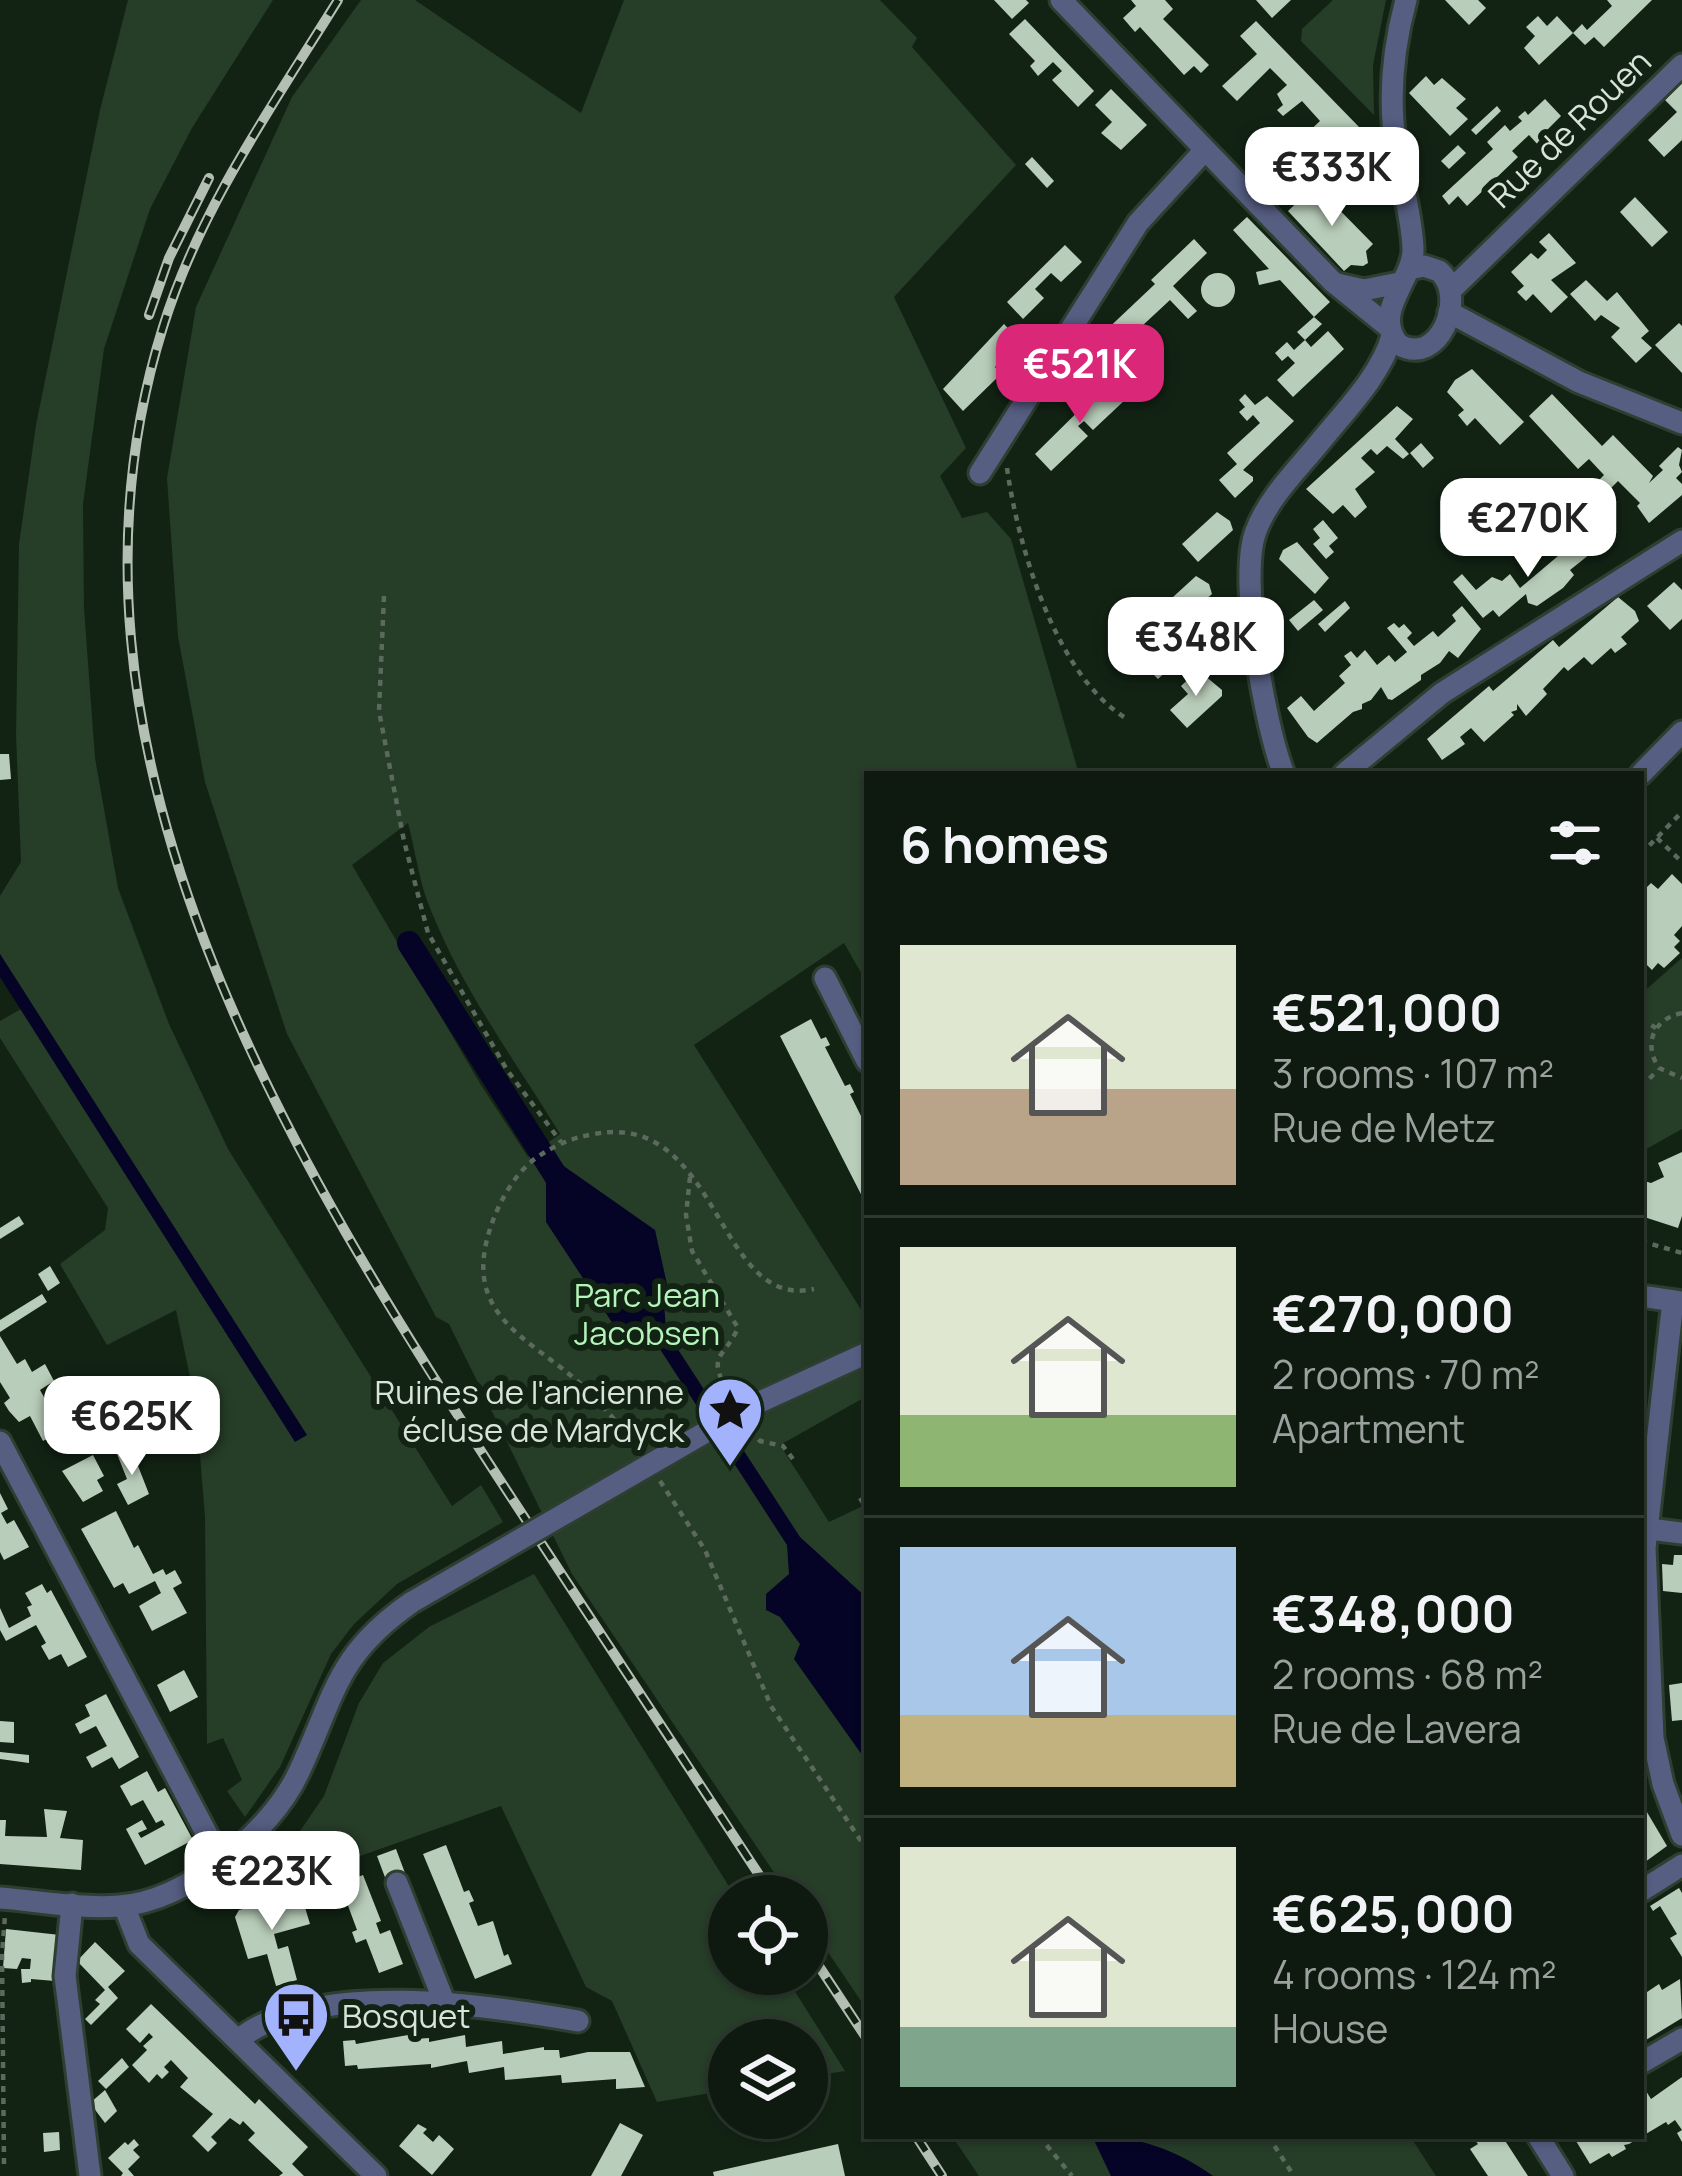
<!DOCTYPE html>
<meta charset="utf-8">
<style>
body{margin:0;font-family:Manrope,sans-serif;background:#1c271d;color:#f1f3f6;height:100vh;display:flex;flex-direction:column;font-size:45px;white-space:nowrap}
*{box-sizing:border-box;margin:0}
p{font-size:39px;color:#9ba19e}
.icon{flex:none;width:66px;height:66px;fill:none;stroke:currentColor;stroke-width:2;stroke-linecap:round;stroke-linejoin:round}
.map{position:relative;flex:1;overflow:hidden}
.side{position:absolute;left:864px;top:771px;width:780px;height:1368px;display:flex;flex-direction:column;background:#0e1a0f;border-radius:0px;box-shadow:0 3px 9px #0004,0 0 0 3px #2e382f}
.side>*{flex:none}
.controls{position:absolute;left:708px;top:1875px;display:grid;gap:24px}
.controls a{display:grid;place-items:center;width:120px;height:120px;border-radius:50%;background:#0e1a0f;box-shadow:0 3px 9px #0004,0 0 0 3px #2e382f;font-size:60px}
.price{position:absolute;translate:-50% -102px;padding:0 27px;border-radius:24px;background:#fff;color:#222;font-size:39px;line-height:78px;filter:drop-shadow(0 3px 6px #0008)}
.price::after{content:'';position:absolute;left:50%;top:72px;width:36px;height:27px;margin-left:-18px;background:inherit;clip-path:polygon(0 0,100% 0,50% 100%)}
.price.on{background:#db2777;color:#fff}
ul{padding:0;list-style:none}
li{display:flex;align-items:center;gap:36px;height:300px;padding:0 36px}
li+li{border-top:3px solid #2e382f}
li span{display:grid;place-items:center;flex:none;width:336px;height:240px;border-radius:0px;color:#555}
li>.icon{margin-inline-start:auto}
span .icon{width:144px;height:144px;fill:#fffc;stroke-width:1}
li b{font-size:51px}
h2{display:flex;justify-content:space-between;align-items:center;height:144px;padding:0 36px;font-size:51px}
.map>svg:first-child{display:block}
.green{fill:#263d28;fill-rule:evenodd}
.water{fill:#050426}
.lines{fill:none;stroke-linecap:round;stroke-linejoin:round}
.canal{stroke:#050426;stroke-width:24}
.building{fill:#b9ceba}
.minor-casing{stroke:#2e3e30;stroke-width:27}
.path{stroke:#5b6a5d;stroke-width:4.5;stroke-dasharray:6 6;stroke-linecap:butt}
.minor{stroke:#565e82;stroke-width:21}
.rail-casing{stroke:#b3bfb3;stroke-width:10}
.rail{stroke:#122314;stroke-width:6;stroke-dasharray:18;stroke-linecap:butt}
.minor-bridge-casing{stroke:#2e3e30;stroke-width:27;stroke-linecap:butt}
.minor-bridge{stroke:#565e82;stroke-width:21}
.labels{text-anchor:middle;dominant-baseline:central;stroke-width:12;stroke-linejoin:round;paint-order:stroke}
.street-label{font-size:33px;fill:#d9e4d9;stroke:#122314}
.park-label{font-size:33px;fill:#b4f4ba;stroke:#122314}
.poi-label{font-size:33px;fill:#d9e4d9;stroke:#122314;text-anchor:end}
</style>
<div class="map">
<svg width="1682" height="2176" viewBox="0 0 1682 2176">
<rect width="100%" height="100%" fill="#122314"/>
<g class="green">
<polygon points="128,0 273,0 192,128 150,209 104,349 83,504 84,608 95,758 118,888 169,1024 228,1149 452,1506 481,1485 503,1522 397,1584 354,1624 331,1654 280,1767 245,1817 227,1791 242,1780 223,1738 207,1744 205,1517 196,1406 176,1310 107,1345 60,1264 105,1230 108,1208 0,1038 0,1021 21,1009 295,1441 306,1435 0,954 0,896 21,862 16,735 19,544 36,425 100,110"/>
<path d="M361,0H415L581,113L624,0H880L917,38L912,47L1016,165L894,297L966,448L940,476L962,518L987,512L1011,539L1079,774H867V983L844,943L694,1045L867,1319V1396L780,1445L829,1522L867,1504V2010L807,1921V1896H790L572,1574L449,1324L436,1317L287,1034L205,782L178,636L167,478L196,307L292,97ZM408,823C416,853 419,884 432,913C464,992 516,1062 560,1134L528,1157L481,1085L352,865Z"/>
<polygon points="1333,0 1386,0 1373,65 1374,115 1301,41 1302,29"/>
<polygon points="1682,958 1682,1129 1641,1152 1641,994"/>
<polygon points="534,1574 735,1896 729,1896 729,1974 784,1974 845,2071 807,2077 807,2040 729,2040 729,2090 657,2102 612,2001 586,1987 501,1806 301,1877 289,1847 324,1796 359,1703 383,1663 429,1627"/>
<polygon points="952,2136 1410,2136 1436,2176 979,2176"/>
</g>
<g class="water">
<polygon points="0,954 307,1435 295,1442 0,977"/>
<polygon points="548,1155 655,1230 670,1298 664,1302 666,1331 800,1537 867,1598 867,1762 794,1659 800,1644 780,1617 766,1610 766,1594 789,1574 787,1545 654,1340 629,1327 619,1333 546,1222 546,1165 542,1159"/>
<path d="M1092,2136C1137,2136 1175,2149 1213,2176H1111Z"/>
</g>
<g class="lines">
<polyline class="canal" points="409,943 561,1184"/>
</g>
<g class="building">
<polygon points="994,0 1026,0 1029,3 1012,19"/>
<polygon points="1131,0 1165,0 1173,9 1163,19 1209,65 1201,73 1194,66 1184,75 1140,27 1135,32 1123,18 1136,6"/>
<polygon points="1256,0 1291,0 1272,18"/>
<polygon points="1445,0 1478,0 1486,8 1469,25"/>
<polygon points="1607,0 1652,0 1604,47 1594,37 1585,45 1573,33 1539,65 1524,48 1535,36 1526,27 1538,16 1547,26 1557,16 1573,33 1582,24 1587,30 1612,6"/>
<polygon points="1025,19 1094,91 1078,107 1052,80 1062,71 1053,62 1038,76 1030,66 1035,61 1009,34"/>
<polygon points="1256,21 1360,128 1363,135 1350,148 1331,132 1300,167 1286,153 1320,121 1302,101 1283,116 1277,110 1283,105 1277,94 1287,85 1270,68 1237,101 1222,86 1257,54 1240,36"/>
<polygon points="1426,76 1434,85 1442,78 1466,99 1456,108 1468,119 1450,136 1409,93"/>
<polygon points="1682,83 1682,140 1664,157 1648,140 1677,112 1665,100"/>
<polygon points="1111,89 1147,125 1121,150 1101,133 1112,122 1095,105"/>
<polygon points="1545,99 1561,116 1546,131 1551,137 1540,147 1529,135 1512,151 1518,157 1467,206 1458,196 1449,205 1442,196 1493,149 1487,142 1505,125 1510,131 1522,121 1518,117 1525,111 1528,115"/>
<polygon points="1497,106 1501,111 1476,135 1471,130"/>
<polygon points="1458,145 1466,153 1449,169 1441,161"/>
<polygon points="1032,157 1054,181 1047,188 1025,164"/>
<polygon points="1315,185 1373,244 1366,251 1368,263 1363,266 1351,265 1344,271 1288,211"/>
<polygon points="1635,197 1668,232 1652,247 1620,212"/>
<polygon points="1247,217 1330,302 1314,317 1280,280 1259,285 1256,272 1269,269 1233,230"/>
<polygon points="1549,233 1576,263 1551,280 1568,297 1551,313 1533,294 1526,301 1517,292 1524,286 1511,272 1531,253 1538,259 1547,250 1539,242"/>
<polygon points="1194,239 1207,253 1173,286 1197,311 1188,319 1170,300 1142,326 1144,329 1128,344 1132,348 1103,375 1082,353 1155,284 1151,280"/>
<polygon points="1065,245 1082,262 1061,282 1051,273 1035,289 1044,298 1023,319 1007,302"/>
<circle cx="1218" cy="290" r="17"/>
<polygon points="1586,280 1607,301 1617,292 1649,331 1641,338 1652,348 1636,363 1611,337 1620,328 1601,315 1595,321 1570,294"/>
<polygon points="1314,317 1322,324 1305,340 1297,332"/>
<polygon points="1679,323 1682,326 1682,373 1655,345"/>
<polygon points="1004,324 1021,342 995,367 1001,374 963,411 943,389"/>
<polygon points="1328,331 1344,349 1293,397 1277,380 1295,363 1288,356 1282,361 1275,353 1287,342 1294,350 1305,340 1311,347"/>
<polygon points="1472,369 1524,422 1500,445 1475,418 1467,426 1458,415 1464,410 1447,392 1455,380"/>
<polygon points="1109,381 1126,399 1093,430 1084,421 1078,426 1088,436 1051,471 1035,454"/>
<polygon points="1245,394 1255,405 1267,396 1294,421 1243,470 1253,477 1253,481 1235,498 1219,480 1237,464 1227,453 1260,423 1253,415 1247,421 1239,412 1245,407 1239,400"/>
<polygon points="1552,394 1602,446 1613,435 1653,476 1649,483 1663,470 1659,466 1678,447 1682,450 1679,465 1682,472 1676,478 1682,484 1682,495 1649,523 1637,506 1640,503 1618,481 1607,492 1597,482 1604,475 1589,459 1578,469 1529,416"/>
<polygon points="1397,406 1413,419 1395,439 1409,454 1403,459 1387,446 1377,455 1371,449 1361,458 1375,472 1355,489 1367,507 1355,518 1343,505 1333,514 1306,489"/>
<polygon points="1421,443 1434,458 1423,468 1410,453"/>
<polygon points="1217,512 1230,521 1233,530 1198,562 1182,544"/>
<polygon points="1323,520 1338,538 1329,546 1334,552 1326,559 1313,544 1320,538 1313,529"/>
<polygon points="1571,528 1595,550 1570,570 1574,575 1563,588 1537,606 1528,603 1526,594 1499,617 1493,610 1483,618 1453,582 1462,574 1476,590 1492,577 1502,581 1510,574 1520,588 1558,556 1555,553 1563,546 1558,539"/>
<polygon points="1297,542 1329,578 1315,594 1279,559 1283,550"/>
<polygon points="1196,576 1209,584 1212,594 1177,625 1161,608"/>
<polygon points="1674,582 1682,590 1682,619 1670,630 1647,606"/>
<polygon points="1618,597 1635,611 1639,621 1621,637 1627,644 1615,653 1611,648 1592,665 1584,657 1568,671 1564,667 1543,689 1547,694 1526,716 1517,704 1517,710 1511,712 1514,715 1484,742 1471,728 1460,737 1465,744 1442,760 1427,739 1489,686 1493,691 1553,640 1559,647"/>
<polygon points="1314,600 1323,610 1298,631 1289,620"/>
<polygon points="1345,601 1350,608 1325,632 1318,624"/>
<polygon points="1462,606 1481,629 1458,658 1449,651 1440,663 1421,675 1421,680 1392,700 1388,699 1381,687 1371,700 1362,704 1362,709 1353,712 1317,743 1308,737 1287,708 1301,696 1314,711 1345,683 1339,676 1351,665 1344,656 1351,651 1357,658 1365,650 1377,665 1389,655 1395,662 1407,652 1387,628 1394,623 1399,628 1404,624 1412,633 1407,638 1414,646 1433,631 1438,637 1456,621 1452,615"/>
<polygon points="1157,620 1166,629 1148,643 1141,636"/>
<polygon points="1165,651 1175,663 1158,679 1142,663 1151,654 1155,659"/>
<polygon points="1198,670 1222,690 1222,696 1187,728 1170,710 1188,694 1181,686"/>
<polygon points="0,754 9,754 11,779 0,780"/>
<polygon points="1672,874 1682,884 1682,926 1674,935 1680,941 1674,947 1680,953 1664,968 1658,963 1652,970 1645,963 1641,968 1641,885 1645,889 1651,883 1658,889"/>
<polygon points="811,1019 821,1039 826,1037 830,1045 825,1047 845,1086 850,1084 854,1092 850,1094 867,1128 867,1206 780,1036"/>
<polygon points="1682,1152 1682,1216 1678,1228 1641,1216 1641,1180 1651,1183 1664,1177 1658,1163"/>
<polygon points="19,1216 24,1224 0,1239 0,1228"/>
<polygon points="50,1266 60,1283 48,1291 38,1274"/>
<polygon points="42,1294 47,1302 0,1332 0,1320"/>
<polygon points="0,1336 17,1364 25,1359 32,1372 45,1364 54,1381 40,1390 49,1406 54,1403 67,1428 43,1441 30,1416 19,1422 9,1411 4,1403 10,1398 0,1382"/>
<polygon points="131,1448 149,1494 128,1505 117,1484 127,1479 117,1454"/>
<polygon points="93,1455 104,1476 97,1480 103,1491 83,1502 62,1471"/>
<polygon points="0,1493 8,1509 1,1513 7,1524 14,1520 29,1547 4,1560 0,1552"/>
<polygon points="116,1511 134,1548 138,1545 153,1574 163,1569 166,1575 175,1570 182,1583 173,1588 187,1613 152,1631 139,1606 161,1593 155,1581 129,1594 123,1583 114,1588 81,1529"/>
<polygon points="1674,1555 1682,1555 1682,1593 1663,1591 1662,1564 1673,1565"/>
<polygon points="42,1584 47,1593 51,1590 87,1657 68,1667 61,1654 49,1660 41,1646 46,1643 36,1625 6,1641 0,1630 0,1608 9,1628 31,1616 27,1607 32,1605 25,1593"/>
<polygon points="184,1670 198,1697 170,1712 157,1685"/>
<polygon points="1682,1683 1682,1720 1672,1721 1669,1685"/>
<polygon points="106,1694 139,1757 119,1769 112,1757 92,1768 86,1757 107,1746 96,1726 80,1734 75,1724 90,1716 85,1705"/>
<polygon points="0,1721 14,1722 14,1743 0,1742"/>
<polygon points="0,1752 29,1755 29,1763 0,1759"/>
<polygon points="147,1771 158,1792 165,1788 193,1840 145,1865 126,1829 142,1820 147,1829 138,1833 141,1838 165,1825 162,1820 156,1823 143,1800 131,1806 120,1786"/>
<polygon points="1641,1802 1667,1846 1641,1865"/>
<polygon points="44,1809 67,1811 60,1838 83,1840 81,1870 0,1864 0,1820 6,1820 5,1836 47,1837"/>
<polygon points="446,1845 464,1892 469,1890 474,1901 469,1903 478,1926 493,1921 504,1956 508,1954 512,1964 475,1979 423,1854"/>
<polygon points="396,1849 405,1873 386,1880 377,1856"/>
<polygon points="363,1875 381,1921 376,1923 380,1934 390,1930 403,1964 379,1973 366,1939 356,1943 352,1932 357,1930 340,1884"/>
<polygon points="1679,1888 1682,1893 1682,1957 1670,1938 1677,1934 1660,1906 1653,1911 1650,1906"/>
<polygon points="301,1894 310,1924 274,1934 278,1949 288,1946 297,1980 276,1986 267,1954 248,1959 235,1917 239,1910"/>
<polygon points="6,1929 60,1935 55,1981 31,1979 31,1982 22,1983 21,1969 30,1969 31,1959 22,1958 17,1969 3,1968"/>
<polygon points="95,1942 125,1971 108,1987 118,1998 91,2025 85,2019 100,2004 95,2000 105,1990 77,1961"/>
<polygon points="1680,1979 1682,2018 1641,2043 1641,1996 1659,1984 1662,1990"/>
<polygon points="151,2004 255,2104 259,2099 308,2147 292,2164 304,2176 279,2176 283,2173 248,2140 255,2133 243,2121 240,2125 230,2118 211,2137 217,2143 208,2152 192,2136 213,2114 180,2087 188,2078 171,2060 164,2067 169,2072 162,2079 157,2074 149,2083 132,2065 147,2050 143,2046 153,2037 149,2033 140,2043 126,2029"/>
<polygon points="414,2034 414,2039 429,2038 429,2042 465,2035 466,2047 502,2041 503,2054 544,2047 544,2050 559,2050 560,2058 588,2052 630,2052 645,2087 616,2089 616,2079 562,2083 561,2075 505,2080 504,2067 469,2073 467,2061 431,2068 431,2064 358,2069 357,2065 345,2066 343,2041 355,2040 356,2044"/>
<polygon points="122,2058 129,2067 106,2089 98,2081"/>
<polygon points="1682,2077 1682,2142 1677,2133 1682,2130 1675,2120 1668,2125 1666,2122 1629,2144 1624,2145 1626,2149 1612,2157 1609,2153 1590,2164 1573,2136 1641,2136 1641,2093 1646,2091 1651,2099"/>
<polygon points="105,2090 117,2111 105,2123 90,2103"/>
<polygon points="620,2123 643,2135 621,2176 591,2176"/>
<polygon points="418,2124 427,2129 423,2133 433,2142 439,2135 454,2149 432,2175 399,2146"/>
<polygon points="59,2132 60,2150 44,2152 43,2133"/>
<polygon points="1472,2136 1502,2136 1528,2176 1488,2176 1470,2149 1478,2144"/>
<polygon points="134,2139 139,2145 133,2150 140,2157 128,2169 134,2176 121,2176 123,2173 108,2158 125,2142 128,2145"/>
<polygon points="838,2144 845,2176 714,2176 713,2172"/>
</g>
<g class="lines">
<g class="minor-casing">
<g id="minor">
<polyline points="1061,0 1332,281 1390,328"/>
<path d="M1406,0C1393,48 1388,98 1396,148C1401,181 1412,216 1413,249C1414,279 1372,311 1398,344C1439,369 1468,296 1439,271L1424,266L1409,269"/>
<polyline points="1337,284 1364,290 1399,283"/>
<polyline points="1451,290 1682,65"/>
<polyline points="1449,312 1579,382 1682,423"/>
<polyline points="980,473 1138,223 1205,150"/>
<path d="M1284,774C1265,728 1238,576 1256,531C1268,498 1298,469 1320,442C1345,411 1381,375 1392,336"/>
<polyline points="1344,774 1442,693 1682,541"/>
<polyline points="1641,774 1682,732"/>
<polyline points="825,978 867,1061"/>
<polyline points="1641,1296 1682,1302"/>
<polyline points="1673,1301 1645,1548 1653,1738 1663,1784 1682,1835"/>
<polyline points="751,1406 867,1353"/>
<polyline points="0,1442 221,1861"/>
<polyline points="1641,1528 1682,1533"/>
<polyline points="397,1883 445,2004"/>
<polyline points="1641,1891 1682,1865"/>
<path d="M0,1898C39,1901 80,1909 119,1906C186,1902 270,1833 298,1774C335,1697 334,1656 412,1602"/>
<polyline points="72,1904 65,1976 90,2176"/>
<polyline points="124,1906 139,1944 376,2176"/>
<path d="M238,2040C314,1978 486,2005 578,2021"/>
<polyline points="1641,2063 1682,2039"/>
<polyline points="1538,2136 1563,2176"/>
</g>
</g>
<g class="path">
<path d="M1007,468C1018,546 1055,673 1124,717"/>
<polyline points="384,596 379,711 404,841 428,933 507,1070 561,1142"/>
<polyline points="1657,838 1682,862"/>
<polyline points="1641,854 1682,812"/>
<path d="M1682,1013C1653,1019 1643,1044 1659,1068L1682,1078"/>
<polyline points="1641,1019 1656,1028"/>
<polyline points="1641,1087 1658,1070"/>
<path d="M690,1177L686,1215L692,1251L738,1328C723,1361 706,1352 729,1395"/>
<polyline points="1641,1241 1682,1253"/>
<polyline points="751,1430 760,1441 783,1446 796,1463"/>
<path d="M636,1448C620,1426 602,1403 582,1385C529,1337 460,1316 491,1226C499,1202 515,1173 536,1158C555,1145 571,1138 594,1134C721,1110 715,1311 814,1289"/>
<polyline points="660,1481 705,1550 771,1706 867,1850"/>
<polyline points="860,1498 867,1509"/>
<polyline points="1039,2136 1072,2176"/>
<polyline points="1268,2136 1294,2176"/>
<polyline points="4,2164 2,1954 5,1916"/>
</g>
<use href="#minor" class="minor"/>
<g class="rail-casing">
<g id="rail">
<path d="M338,0C273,105 200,208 163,327C32,746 290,1160 511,1497C598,1630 686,1763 773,1896"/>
<polyline points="149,315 169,258 209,178"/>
<polyline points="807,1948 867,2039"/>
<polyline points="916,2136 942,2176"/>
</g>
</g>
<use href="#rail" class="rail"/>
<g class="minor-bridge-casing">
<polyline id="minor-bridge" points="412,1602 751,1406"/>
</g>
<use href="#minor-bridge" class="minor-bridge"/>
</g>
<defs>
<g id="sight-pin" transform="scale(3.45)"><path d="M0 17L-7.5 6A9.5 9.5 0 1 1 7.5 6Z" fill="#a3b2fd" stroke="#122314"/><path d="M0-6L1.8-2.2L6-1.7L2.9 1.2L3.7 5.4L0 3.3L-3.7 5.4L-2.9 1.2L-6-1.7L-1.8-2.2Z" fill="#111"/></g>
<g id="bus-pin" transform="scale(3.45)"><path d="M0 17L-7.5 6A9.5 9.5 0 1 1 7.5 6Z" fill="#a3b2fd" stroke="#122314"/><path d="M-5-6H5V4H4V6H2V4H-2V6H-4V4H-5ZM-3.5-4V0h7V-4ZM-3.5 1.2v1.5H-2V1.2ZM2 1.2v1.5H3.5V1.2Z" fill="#111"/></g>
</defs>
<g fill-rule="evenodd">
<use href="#sight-pin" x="730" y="1410"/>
<use href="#bus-pin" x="296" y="2015"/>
</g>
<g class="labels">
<g class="street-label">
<text transform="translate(1569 128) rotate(-44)">Rue de Rouen</text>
</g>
<g class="park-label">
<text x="647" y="1294">Parc Jean<tspan x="647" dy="38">Jacobsen</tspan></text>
</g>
<g class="poi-label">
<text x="684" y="1391">Ruines de l'ancienne<tspan x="684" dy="38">écluse de Mardyck</tspan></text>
<text x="342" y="2015" text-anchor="start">Bosquet</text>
</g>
</g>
</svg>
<div class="controls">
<a><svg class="icon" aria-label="locate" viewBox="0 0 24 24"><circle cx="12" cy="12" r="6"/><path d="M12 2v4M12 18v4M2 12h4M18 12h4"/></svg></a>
<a><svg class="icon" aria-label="layers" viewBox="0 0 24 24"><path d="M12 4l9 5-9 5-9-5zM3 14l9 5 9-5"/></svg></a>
</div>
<b class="price" style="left:1332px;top:229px">€333K</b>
<b class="price on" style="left:1080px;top:426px">€521K</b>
<b class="price" style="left:1528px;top:580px">€270K</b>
<b class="price" style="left:1196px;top:699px">€348K</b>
<b class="price" style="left:132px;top:1478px">€625K</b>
<b class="price" style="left:272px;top:1933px">€223K</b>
<section class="side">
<h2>6 homes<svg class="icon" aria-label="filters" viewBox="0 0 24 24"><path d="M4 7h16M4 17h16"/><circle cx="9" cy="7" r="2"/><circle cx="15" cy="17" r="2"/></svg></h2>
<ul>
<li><span style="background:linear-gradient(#dfe7d0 60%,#b9a48a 0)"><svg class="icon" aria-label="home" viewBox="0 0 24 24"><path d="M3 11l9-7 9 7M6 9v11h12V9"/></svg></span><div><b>€521,000</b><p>3 rooms · 107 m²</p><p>Rue de Metz</p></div></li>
<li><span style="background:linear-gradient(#dfe7d0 70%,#8fb573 0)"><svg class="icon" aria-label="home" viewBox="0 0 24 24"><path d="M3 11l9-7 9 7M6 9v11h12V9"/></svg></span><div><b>€270,000</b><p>2 rooms · 70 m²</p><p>Apartment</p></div></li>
<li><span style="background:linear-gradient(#a9c7e8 70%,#c2b280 0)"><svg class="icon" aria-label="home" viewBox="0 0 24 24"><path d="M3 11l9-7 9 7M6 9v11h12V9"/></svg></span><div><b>€348,000</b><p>2 rooms · 68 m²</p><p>Rue de Lavera</p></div></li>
<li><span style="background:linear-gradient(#dfe7d0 75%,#7fa58c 0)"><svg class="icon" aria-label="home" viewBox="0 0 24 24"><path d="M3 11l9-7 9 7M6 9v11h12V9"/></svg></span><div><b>€625,000</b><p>4 rooms · 124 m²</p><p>House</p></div></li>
</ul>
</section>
</div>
